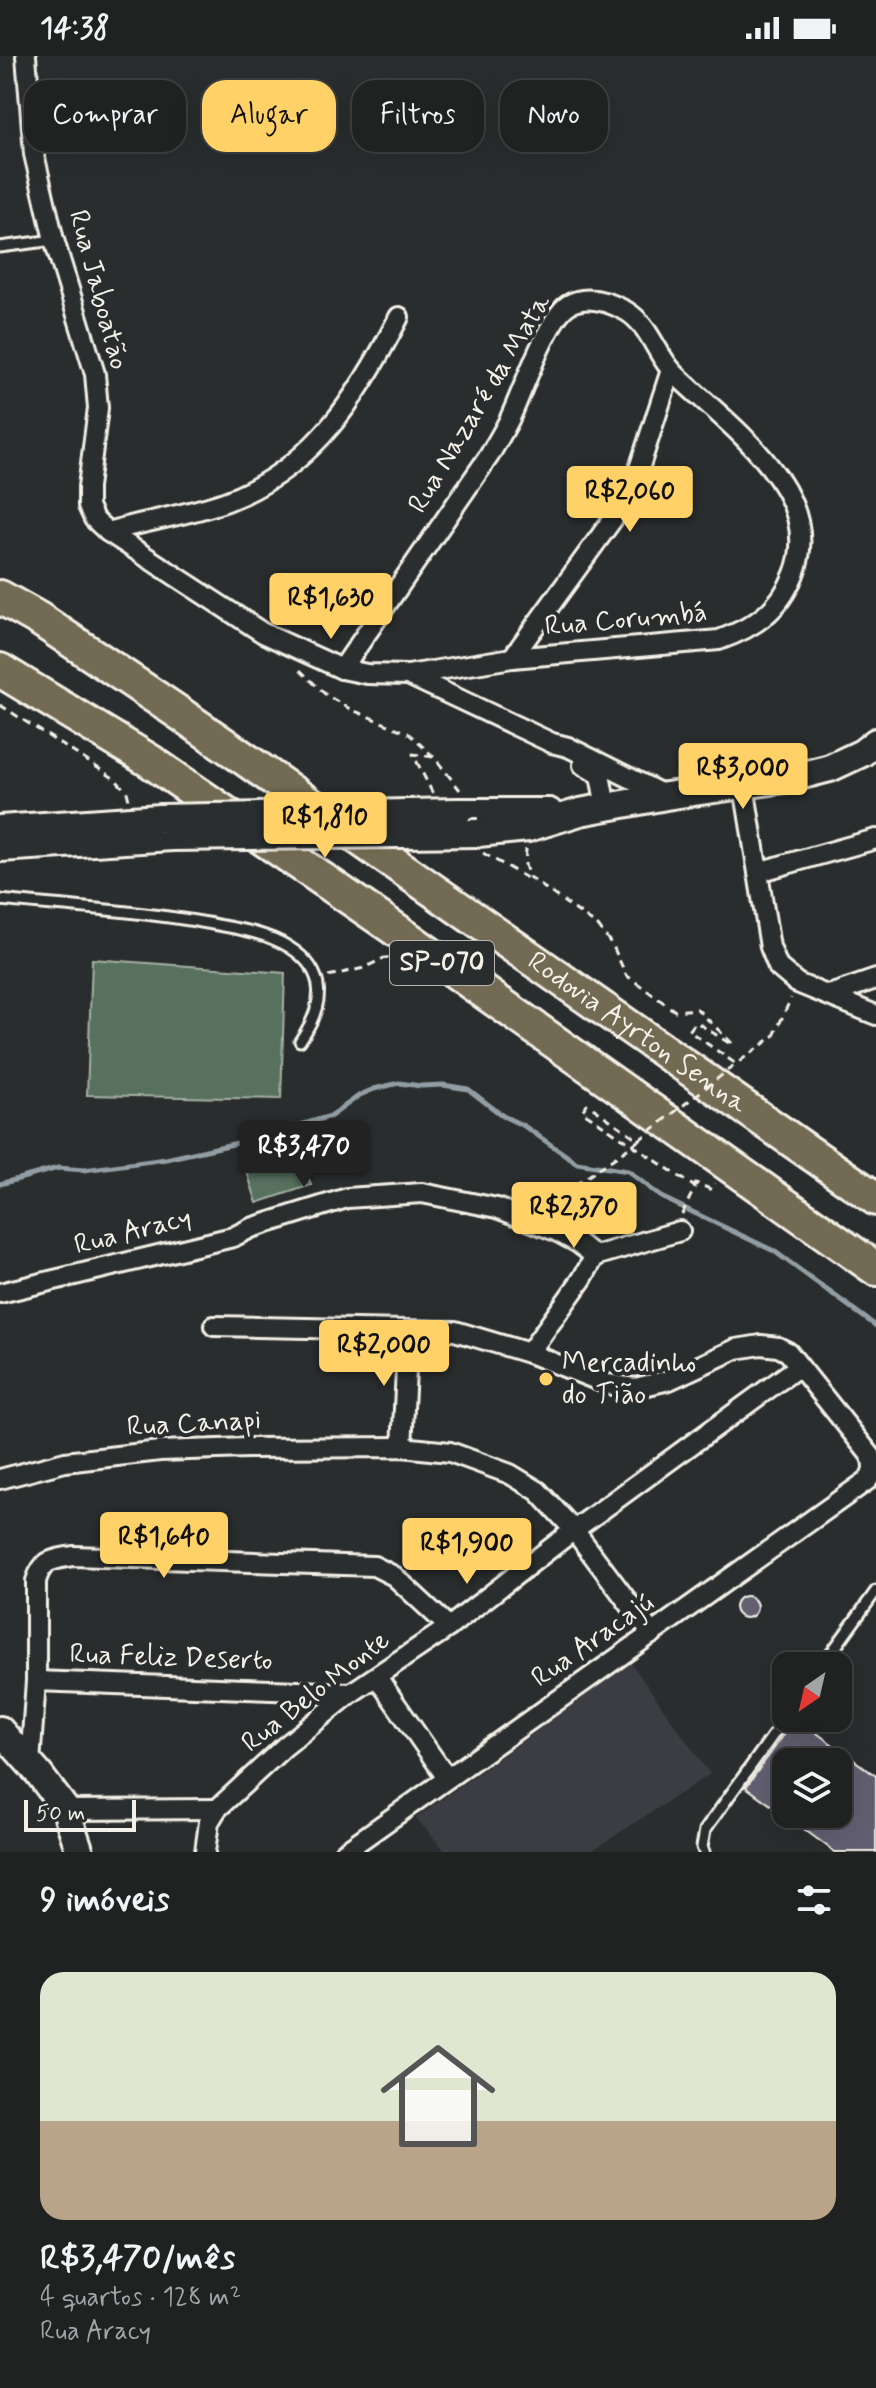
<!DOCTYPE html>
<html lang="pt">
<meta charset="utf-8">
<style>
body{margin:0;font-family:Mynerve,sans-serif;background:#2d2f2f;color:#f1f3f6;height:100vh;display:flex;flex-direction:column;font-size:30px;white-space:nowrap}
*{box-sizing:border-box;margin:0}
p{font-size:26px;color:#a2a4a5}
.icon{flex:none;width:44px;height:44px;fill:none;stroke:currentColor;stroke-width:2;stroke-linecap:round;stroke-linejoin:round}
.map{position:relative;height:1796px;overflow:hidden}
.drawer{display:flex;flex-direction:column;background:#202222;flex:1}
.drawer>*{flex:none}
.hud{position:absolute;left:24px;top:24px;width:828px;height:72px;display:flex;gap:16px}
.needle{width:52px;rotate:214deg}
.tools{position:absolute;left:772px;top:1596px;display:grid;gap:16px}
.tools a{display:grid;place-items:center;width:80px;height:80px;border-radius:16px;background:#202222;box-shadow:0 8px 32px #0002,0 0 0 2px #3d3f40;font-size:40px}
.scale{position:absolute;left:24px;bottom:20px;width:112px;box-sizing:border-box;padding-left:8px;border:4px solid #f4f1e8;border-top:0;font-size:22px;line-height:28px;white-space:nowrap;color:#f4f1e8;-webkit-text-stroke:6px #2a2d2e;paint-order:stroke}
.price{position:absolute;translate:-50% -68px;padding:0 18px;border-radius:8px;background:#ffd166;color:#111;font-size:26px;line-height:52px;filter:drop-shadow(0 2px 4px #0008)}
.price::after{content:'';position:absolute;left:50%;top:48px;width:24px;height:18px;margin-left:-12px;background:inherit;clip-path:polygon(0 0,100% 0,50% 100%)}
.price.on{background:#222;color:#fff}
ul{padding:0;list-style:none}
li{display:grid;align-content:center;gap:16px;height:424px;padding:0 40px}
li span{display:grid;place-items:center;height:248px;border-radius:24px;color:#555}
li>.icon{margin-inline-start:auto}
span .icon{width:144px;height:144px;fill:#fffc;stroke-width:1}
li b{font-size:34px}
h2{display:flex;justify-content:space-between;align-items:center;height:96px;padding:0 40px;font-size:34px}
.pill{padding:0 28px;border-radius:24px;background:#202222;box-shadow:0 8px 32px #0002,0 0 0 2px #3d3f40;font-size:28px;line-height:72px}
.pill.on{background:#ffd166;color:#111}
.status{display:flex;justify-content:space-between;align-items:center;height:56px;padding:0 40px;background:#202222;direction:ltr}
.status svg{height:22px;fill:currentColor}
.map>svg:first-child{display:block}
.built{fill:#3b3c42}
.green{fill:#59715e;stroke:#a6b1a3;stroke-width:2}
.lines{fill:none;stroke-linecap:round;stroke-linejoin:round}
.stream{stroke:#929ea3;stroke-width:5}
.building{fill:#625f71;stroke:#f4f1e8;stroke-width:2;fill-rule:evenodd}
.lane-casing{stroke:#f4f1e8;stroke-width:15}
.street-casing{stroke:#f4f1e8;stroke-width:24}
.secondary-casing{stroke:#f4f1e8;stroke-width:32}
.highway-casing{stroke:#f4f1e8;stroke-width:38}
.path{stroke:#f4f1e8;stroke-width:3;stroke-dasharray:8 6;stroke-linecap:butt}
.lane{stroke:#2a2d2e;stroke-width:9}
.street{stroke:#2a2d2e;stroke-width:18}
.secondary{stroke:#2a2d2e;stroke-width:26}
.highway{stroke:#736b52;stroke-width:32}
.secondary-bridge-casing{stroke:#f4f1e8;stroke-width:32;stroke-linecap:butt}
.path-bridge{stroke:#f4f1e8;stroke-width:3;stroke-dasharray:8 6;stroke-linecap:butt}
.secondary-bridge{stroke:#2a2d2e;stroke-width:26}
.poi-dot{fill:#ffd166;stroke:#2a2d2e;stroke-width:3}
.labels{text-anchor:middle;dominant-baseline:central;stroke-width:8;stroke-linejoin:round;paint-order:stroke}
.shield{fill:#2a2d2e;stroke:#b7b6b0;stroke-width:2}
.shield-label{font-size:26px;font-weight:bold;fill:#f4f1e8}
.street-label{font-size:28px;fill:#f4f1e8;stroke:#2a2d2e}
.poi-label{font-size:28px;fill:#f4f1e8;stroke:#2a2d2e;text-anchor:start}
</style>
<div class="status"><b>14:38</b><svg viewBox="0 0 49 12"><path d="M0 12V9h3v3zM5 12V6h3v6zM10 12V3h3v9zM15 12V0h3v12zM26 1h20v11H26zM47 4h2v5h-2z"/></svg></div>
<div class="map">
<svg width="876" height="1796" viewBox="0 0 876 1796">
<rect width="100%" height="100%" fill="#2a2d2e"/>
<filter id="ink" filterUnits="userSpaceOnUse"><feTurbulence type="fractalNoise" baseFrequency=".0125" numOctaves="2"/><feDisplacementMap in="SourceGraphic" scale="16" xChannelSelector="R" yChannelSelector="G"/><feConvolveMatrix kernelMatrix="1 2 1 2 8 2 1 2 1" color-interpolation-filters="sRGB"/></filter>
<g filter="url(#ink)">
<polygon class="built" points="631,1607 710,1718 590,1796 446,1796 416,1762"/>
<g class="green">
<polygon points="92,903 285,917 281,1043 87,1039"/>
<polygon points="299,1095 311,1129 257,1147 246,1113"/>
</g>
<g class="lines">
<polyline class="stream" points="0,1128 58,1112 84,1114 166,1103 242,1086 331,1060 360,1039 374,1033 399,1027 421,1030 443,1029 468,1033 503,1060 524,1070 577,1107 628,1115 661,1141 774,1195 876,1270"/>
</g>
<g class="building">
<circle cx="746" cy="1551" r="11"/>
<path d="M796,1662L876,1720V1796H835L746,1731ZM786,1706H838V1758H786Z"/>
</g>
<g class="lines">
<g class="lane-casing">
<g id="lane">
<polyline points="0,191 54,184"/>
<path d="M0,844C69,851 138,855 207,867C234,872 265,876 289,891C329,916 324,950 300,985"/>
<polyline points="822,1610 876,1535"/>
<polyline points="704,1796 702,1791 705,1774 786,1661"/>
</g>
</g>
<g class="street-casing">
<g id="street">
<polyline points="26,0 34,98 54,184 95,318 98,352 88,431 88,450 94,463 108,476 263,577 342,613 367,618 408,619 552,687 568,691 666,740"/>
<path d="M108,476C147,464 189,459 227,445C314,412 359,339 399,261"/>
<polyline points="512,602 623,449 636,422 671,314"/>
<path d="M342,613L489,400C496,387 504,375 510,362C522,337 547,263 568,249C586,238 609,246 626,255C650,269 656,299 674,317C725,367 827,435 794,518C779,555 755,571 719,584L512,602L408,619"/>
<polyline points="583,709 600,719 606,751"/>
<polyline points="744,730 770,891 778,911 797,927 876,959"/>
<polyline points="758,816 876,783"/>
<polyline points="829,939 876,923"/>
<polyline points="0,1237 233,1181 251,1172 347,1142 422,1137 497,1152 556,1175 578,1187 595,1200"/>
<path d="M214,1270L455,1275L529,1297L607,1328L635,1332L669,1324L736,1293L761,1289L778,1291L788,1296L871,1400C874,1410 874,1415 868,1424L344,1796"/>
<polyline points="529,1297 582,1223 595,1200 680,1175"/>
<polyline points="402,1391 408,1275"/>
<polyline points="0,1423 65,1406 160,1395 247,1392 402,1391 450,1396 510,1418 538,1435 574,1474 652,1578"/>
<polyline points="377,1621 447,1722"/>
<polyline points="36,1625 351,1637"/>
<path d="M30,1707L36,1625V1525C43,1503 52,1504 73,1500L374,1510L394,1520L449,1571"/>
<polyline points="66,1754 217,1753"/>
<polyline points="205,1796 209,1766 217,1753 284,1691 351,1637 449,1571 574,1474 798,1311"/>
</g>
</g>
<g class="secondary-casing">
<g id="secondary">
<polyline points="458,756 549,756"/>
<polyline points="0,773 160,762"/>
<polyline points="478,777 528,772 580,756 666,740 791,722 830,712 862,697 876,686"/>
<polyline points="0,792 172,781"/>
<polyline points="0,1674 39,1718 66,1754 80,1796"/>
</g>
</g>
<g class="highway-casing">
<g id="highway">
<path id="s1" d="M0,541L39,563L179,657L876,1143"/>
<polyline points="0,614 150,705 392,871 876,1213"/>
</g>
</g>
<g class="path">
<polyline points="300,614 326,639 350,653 408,677 434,701 460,734"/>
<polyline points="0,649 115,723 127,736 129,744"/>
<polyline points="433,701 413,698 433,738"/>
<polyline points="526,793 525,809 529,821 598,870 613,890 626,919 675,955 697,953 736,991"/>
<polyline points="483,797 532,825"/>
<polyline points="328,920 364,912 384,902 393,902"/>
<polyline points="729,987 696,966 689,975 736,1008 774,980 791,942"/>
<polyline points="694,1132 696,1127 710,1133 715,1127"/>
<path d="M541,1153L552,1145L626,1094C630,1091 635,1087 639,1084L587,1048L582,1055L695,1131L681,1160"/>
</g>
<use href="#lane" class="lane"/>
<use href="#street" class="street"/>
<use href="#secondary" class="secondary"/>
<use href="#highway" class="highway"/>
<g class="secondary-bridge-casing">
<g id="secondary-bridge">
<polyline points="160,762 458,756"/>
<polyline points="172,781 478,777"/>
</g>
</g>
<polyline class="path-bridge" points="639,1084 736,1008"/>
<use href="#secondary-bridge" class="secondary-bridge"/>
</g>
</g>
<circle class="poi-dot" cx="546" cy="1323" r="8"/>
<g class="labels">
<rect class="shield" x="390" y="885" width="104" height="44" rx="6"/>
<g class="shield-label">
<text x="442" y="907">SP-070</text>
</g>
<g class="street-label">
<text transform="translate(98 234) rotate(75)">Rua Jaboatão</text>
<text transform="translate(480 348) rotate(-59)">Rua Nazaré da Mata</text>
<text transform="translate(626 564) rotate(-5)">Rua Corumbá</text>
<text stroke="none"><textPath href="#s1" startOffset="772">Rodovia Ayrton Senna</textPath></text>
<text transform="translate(133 1176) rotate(-14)">Rua Aracy</text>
<text transform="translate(194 1368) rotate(-3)">Rua Canapi</text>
<text transform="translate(593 1585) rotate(-35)">Rua Aracajú</text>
<text transform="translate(171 1602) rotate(2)">Rua Feliz Deserto</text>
<text transform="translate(316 1636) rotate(-38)">Rua Belo Monte</text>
</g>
<g class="poi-label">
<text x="562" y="1307">Mercadinho<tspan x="562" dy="32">do Tião</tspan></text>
</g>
</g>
</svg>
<div class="tools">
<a><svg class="needle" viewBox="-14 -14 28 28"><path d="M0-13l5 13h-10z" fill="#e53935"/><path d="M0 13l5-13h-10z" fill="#a2a4a5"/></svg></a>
<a><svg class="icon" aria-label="layers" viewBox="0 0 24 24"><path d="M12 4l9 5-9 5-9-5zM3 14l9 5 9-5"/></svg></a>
</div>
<div class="scale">50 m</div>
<b class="price" style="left:630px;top:478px">R$2,060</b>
<b class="price" style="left:331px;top:585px">R$1,630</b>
<b class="price" style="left:743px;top:755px">R$3,000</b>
<b class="price" style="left:325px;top:804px">R$1,810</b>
<b class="price on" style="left:304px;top:1133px">R$3,470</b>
<b class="price" style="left:574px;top:1194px">R$2,370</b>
<b class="price" style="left:384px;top:1332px">R$2,000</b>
<b class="price" style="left:164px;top:1524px">R$1,640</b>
<b class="price" style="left:467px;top:1530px">R$1,900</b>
<div class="hud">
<a class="pill">Comprar</a>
<a class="pill on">Alugar</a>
<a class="pill">Filtros</a>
<a class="pill">Novo</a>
</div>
</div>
<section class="drawer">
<h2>9 imóveis<svg class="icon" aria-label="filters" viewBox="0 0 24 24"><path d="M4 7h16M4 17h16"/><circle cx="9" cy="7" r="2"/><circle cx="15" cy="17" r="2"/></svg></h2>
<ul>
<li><span style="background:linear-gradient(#dfe7d0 60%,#b9a48a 0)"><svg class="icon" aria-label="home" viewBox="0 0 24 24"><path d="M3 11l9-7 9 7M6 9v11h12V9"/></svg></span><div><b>R$3,470/mês</b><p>4 quartos · 128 m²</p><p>Rua Aracy</p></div></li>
</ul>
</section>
